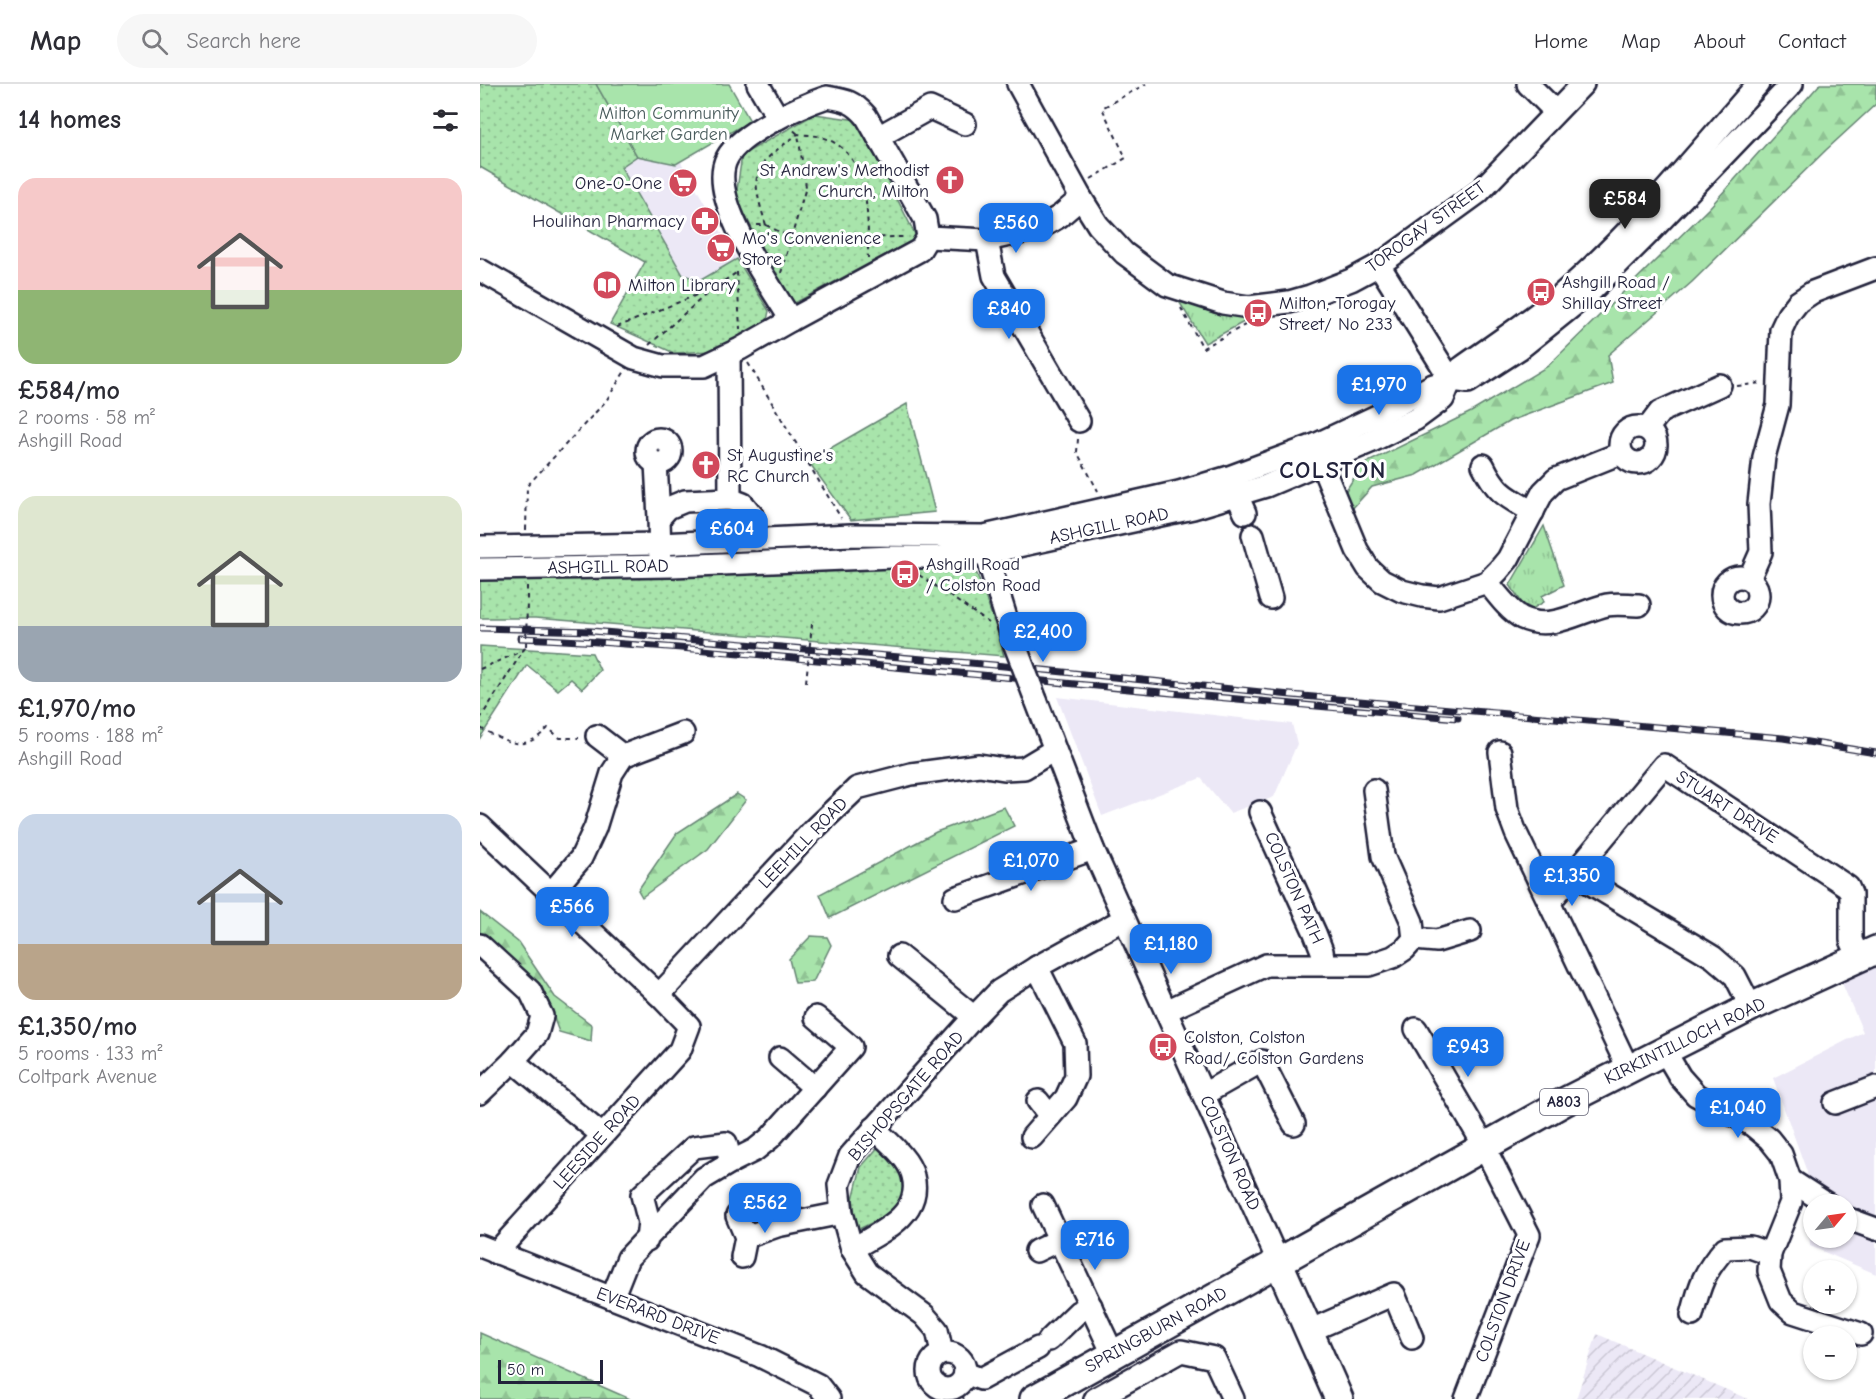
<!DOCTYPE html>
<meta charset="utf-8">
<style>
body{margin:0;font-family:"Comic Neue",sans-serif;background:#f7f7f7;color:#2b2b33;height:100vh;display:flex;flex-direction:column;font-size:22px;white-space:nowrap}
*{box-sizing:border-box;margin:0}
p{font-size:20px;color:#7c7c81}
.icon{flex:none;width:33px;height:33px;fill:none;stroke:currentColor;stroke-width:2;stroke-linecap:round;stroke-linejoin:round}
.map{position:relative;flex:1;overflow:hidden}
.sheet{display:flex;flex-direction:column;background:#fff;width:480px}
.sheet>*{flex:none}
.needle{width:39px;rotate:61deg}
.tools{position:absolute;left:1323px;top:1110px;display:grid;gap:12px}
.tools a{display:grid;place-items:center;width:54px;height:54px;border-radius:50%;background:#fff;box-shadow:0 2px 4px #0004;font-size:30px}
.scale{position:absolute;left:18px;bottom:15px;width:105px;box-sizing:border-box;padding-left:6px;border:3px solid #22223b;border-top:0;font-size:16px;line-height:21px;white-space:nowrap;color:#22223b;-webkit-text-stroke:4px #fff;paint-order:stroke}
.price{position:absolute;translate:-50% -51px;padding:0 14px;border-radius:12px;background:#1a73e8;color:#fff;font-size:20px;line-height:39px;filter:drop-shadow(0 2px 3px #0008)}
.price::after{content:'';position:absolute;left:50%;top:36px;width:18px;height:14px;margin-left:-9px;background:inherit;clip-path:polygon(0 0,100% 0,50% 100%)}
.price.current{background:#222;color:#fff}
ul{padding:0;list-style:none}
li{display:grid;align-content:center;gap:12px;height:318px;padding:0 18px}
li span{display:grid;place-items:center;height:186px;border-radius:18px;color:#555}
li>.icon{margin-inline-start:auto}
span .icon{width:108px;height:108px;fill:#fffc;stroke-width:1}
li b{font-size:26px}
h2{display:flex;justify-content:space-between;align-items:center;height:72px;padding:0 18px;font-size:26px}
header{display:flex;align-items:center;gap:36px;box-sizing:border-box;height:84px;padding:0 30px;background:#fff;border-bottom:2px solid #e1e1e2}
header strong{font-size:28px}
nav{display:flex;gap:33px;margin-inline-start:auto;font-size:21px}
.search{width:420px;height:54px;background:#f7f7f7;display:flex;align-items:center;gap:15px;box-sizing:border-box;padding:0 21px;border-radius:33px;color:#7c7c81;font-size:22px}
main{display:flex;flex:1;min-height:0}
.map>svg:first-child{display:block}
.built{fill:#ece8f6;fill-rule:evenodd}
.industrial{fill:url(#industrial-furrows)}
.grass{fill:url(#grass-dots);stroke:#658373;stroke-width:1.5}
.forest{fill:url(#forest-firs);stroke:#658373;stroke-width:1.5}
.park{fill:url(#park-tufts);stroke:#658373;stroke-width:1.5}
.garden{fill:#a8e4ab;stroke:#658373;stroke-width:1.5}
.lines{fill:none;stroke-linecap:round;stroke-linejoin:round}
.minor-casing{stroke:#22223b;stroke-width:26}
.major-casing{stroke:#22223b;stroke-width:32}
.path{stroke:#22223b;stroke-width:2;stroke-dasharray:4.5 4.5;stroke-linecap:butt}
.minor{stroke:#fff;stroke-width:21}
.major{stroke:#fff;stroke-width:27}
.rail-casing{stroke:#22223b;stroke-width:7}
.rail{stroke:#fff;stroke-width:4.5;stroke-dasharray:14;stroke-linecap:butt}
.minor-bridge-casing{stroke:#22223b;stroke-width:26;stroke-linecap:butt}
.path-bridge{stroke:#22223b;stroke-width:2;stroke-dasharray:4.5 4.5;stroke-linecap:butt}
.minor-bridge{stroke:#fff;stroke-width:21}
.labels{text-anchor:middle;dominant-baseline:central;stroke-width:6;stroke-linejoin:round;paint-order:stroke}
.shield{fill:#fff;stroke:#646476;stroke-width:1.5}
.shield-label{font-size:16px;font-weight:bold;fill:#22223b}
.park-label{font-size:18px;fill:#4a5c5d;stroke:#fff}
.poi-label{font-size:18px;fill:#22223b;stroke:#fff;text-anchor:start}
.street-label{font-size:18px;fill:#22223b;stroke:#fff}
.district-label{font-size:24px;font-weight:bold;letter-spacing:1.5px;fill:#22223b;stroke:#fff}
</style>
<header>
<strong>Map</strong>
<div class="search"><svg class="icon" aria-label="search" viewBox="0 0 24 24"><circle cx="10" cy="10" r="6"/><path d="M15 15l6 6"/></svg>Search here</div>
<nav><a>Home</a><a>Map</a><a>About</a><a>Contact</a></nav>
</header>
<main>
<section class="sheet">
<h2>14 homes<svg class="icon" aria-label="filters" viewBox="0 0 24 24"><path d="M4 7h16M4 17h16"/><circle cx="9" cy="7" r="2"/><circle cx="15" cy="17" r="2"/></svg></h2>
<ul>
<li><span style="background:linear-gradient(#f6c9c9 60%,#8fb573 0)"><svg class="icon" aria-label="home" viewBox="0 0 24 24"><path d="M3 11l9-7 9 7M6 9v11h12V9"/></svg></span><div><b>£584/mo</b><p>2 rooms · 58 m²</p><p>Ashgill Road</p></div></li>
<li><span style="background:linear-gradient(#dfe7d0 70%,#9aa5b1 0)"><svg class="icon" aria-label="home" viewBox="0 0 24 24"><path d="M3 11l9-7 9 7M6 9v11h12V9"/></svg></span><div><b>£1,970/mo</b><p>5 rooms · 188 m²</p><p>Ashgill Road</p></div></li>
<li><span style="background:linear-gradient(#c9d6e8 70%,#b9a48a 0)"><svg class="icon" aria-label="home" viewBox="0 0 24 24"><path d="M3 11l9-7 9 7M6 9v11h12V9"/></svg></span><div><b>£1,350/mo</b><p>5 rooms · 133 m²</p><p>Coltpark Avenue</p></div></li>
</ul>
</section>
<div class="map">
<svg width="1396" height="1315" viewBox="0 0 1396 1315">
<defs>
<pattern id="industrial-furrows" width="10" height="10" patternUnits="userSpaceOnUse" patternTransform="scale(1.5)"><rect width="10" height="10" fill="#ece8f6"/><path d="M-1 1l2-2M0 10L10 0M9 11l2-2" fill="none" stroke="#cac7d4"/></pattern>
<pattern id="grass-dots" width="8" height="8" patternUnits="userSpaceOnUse" patternTransform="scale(1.5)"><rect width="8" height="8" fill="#a8e4ab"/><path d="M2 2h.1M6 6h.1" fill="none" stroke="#90c394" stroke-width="1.8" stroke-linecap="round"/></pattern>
<pattern id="forest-firs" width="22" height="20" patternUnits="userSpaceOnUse" patternTransform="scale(1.5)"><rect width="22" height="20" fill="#a8e4ab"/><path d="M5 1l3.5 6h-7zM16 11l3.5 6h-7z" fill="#90c394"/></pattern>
<pattern id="park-tufts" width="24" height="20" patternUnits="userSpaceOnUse" patternTransform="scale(1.5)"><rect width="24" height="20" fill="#a8e4ab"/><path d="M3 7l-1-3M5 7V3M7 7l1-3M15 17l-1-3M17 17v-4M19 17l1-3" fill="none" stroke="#90c394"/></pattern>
</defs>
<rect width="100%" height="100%" fill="#fff"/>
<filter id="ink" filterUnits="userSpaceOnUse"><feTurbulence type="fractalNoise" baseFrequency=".0167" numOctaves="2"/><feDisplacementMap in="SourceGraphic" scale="12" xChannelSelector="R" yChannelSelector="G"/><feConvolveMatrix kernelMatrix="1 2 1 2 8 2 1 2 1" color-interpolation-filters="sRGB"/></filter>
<g filter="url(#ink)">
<g class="built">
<polygon points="157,72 196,80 201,78 257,175 221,196 203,191 141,83"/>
<polygon points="577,613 812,640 817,660 794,713 750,729 721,694 622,732"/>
<path d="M1396,882V1190L1330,1162L1327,1088L1293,994L1383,948L1361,897ZM1334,1120H1366V1154H1334Z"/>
</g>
<polygon class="industrial" points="1117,1250 1268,1315 1096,1315"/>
<g class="grass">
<polygon points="0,0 116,0 157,72 141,83 203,191 221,196 257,175 289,227 286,241 233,267 194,269 130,240 165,178 0,83"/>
<polygon points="335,30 377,36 437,154 311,221 256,113 262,71"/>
<polygon points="427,320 455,428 371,436 328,377"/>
<polygon points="423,482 487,484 497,490 517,546 524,572 55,534 0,534 0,491"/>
<polygon points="0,562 112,569 120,586 102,605 91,595 78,606 47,581 0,654"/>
<polygon points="400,1061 424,1090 426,1110 416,1127 377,1146 373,1115 381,1083"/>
</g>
<g class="forest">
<polygon points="1340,0 1396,0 1396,20 1346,66 1212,198 1128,271 1133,299 1030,337 937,391 892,403 869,428 863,411 882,381 991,328 1068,282 1230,123"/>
<polygon points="257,710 266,716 228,765 162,813 158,806 197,749"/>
<polygon points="524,723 534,742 350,834 340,810 456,748"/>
<polygon points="0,828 38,858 75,913 112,941 111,957 79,948 68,919 0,854"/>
<polygon points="331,852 347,853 351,861 333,898 315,899 309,875"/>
<polygon points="0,1249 150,1315 0,1315"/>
</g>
<g class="park">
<polygon points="698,216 734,229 775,232 725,259"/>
<polygon points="1064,442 1084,501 1062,512 1064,518 1052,525 1042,519 1030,501"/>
</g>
<polygon class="garden" points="116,0 249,0 270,37 196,80 157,72"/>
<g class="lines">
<g class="minor-casing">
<g id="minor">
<polyline points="278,0 298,34"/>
<polyline points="538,0 601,114 618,141 644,169 687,201 743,219 769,223 809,218 830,212 871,196 899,181 998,109 1103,0"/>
<polyline points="1048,0 1075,27"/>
<path d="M347,13C366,16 374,18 386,32L445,135L448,153L440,166L311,236C291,202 226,113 247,74C260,49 320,22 347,13Z"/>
<polyline points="398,53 450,24 485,40"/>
<polyline points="448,153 507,156 558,145 580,132 601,114"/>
<polyline points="507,156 514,192 599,337"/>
<polyline points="899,181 971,296"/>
<polyline points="0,186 154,274 183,282 224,282 260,265 311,236"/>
<polyline points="249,271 250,415"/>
<circle cx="1158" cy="361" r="18"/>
<polyline points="1167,345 1180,328 1240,301"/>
<circle cx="179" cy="367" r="12"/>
<polyline points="176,379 179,434"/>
<polyline points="841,379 877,466 888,484 902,497 922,507 942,512 959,514 1007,498 1018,487 1028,475 1063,408 1076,395 1141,369"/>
<path d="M1003,381C1017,410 1027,413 1053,428"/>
<polyline points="757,411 765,429"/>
<polyline points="773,451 791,514"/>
<polyline points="504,455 506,469 533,556"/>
<polyline points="0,463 179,460 371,451 504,452 699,408 749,393 835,361 901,330 953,301 971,296 988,298 1039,265 1110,208 1168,150 1312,0"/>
<polyline points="180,472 179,434 188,424 205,417 250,415 263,420 272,431 276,456"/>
<path d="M0,485L192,482L413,473H457L506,469L713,424L786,402L890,358L936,335L963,315L971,296L981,284C1015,260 1050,237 1081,211C1154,148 1215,72 1278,0"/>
<circle cx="1260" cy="511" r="18"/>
<polyline points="1269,495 1281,468 1279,420 1284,373 1298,321 1301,246 1308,231 1318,218 1333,208 1396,184"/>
<path d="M1007,498C1017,510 1028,526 1042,534C1071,548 1100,527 1127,521C1137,519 1149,521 1159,521"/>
<polyline points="556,616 613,765 798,1177"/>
<polyline points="117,652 143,672"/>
<polyline points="1020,668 1027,725 1036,749 1148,984"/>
<polyline points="780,728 835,849 842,867 844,880"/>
<polyline points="0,742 179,911 209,942 200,966 16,1169"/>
<polyline points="1093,789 1233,873 1255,892 1271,923"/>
<polyline points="72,808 101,774 115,744 132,689 143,672 203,649"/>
<polyline points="475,814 613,765"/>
<polyline points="1069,819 1184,681 1368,803 1371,810 1371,856 1379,874"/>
<polyline points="934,855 957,857 990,847"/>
<polyline points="0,861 50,907 62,932 57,950 33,977 0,1009"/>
<polyline points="419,872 494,933"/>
<polyline points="179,911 333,746 377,704 431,690 499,681 524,685 544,684 574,666"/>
<polyline points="686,927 786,881 889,881 913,873 925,865 934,855 932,838 903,772 894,706"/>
<polyline points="936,945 998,1051 1049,1151 986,1315"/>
<polyline points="1184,966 1200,993 1216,1011 1272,1041 1289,1055 1301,1070 1310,1096 1311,1118 1290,1170 1289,1187 1301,1217 1313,1228 1381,1250"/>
<polyline points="300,974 335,1004"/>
<polyline points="33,977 122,1051"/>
<polyline points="724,1010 782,977 814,1040"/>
<polyline points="558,1017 570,1032"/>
<polyline points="1355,1019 1396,1003"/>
<polyline points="552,1053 586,1014 596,992 595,959 557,883"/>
<polyline points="251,1078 275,1066 290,1054 371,963 336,933"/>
<polyline points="1310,1096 1347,1120"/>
<polyline points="563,1121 633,1270"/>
<polyline points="257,1132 266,1153 262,1173"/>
<polyline points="1366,1134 1396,1145"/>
<polyline points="266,1153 297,1142 362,1129"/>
<polyline points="0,1162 280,1272 338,1301 349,1315"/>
<path d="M372,1165C399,1149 443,1131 433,1092C429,1074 407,1057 394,1044"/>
<polyline points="556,1167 579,1156"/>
<polyline points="132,1214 148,1174 224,1094 251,1078 246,1059 214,1063 162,1111 169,1138 167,1156"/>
<path d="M1212,1231C1220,1200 1224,1188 1245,1164L1270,1163L1290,1170"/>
<polyline points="829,1247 914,1210 932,1254"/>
<polyline points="569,1256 598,1228 611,1222"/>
<circle cx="467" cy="1287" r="18"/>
<polyline points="462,1269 457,1246 444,1231 387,1189 372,1165 362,1129 359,1101 370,1072 494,933 519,907 557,883 644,835"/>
<polyline points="485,1289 501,1295 558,1264"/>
<polyline points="615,1315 701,1267 734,1274 753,1315"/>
</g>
</g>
<g class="major-casing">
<g id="major">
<polyline points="798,1177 859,1315"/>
<polyline points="554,1315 1084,1018 1271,923 1396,866"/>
</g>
</g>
<g class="path">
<polyline points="611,95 646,74 622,24 666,0"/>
<polyline points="277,141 286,141 312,154 427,153"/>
<path d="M286,141C269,86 272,84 318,50C325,51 334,51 341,53C391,67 388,133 388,174"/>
<polyline points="257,188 260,245"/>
<polyline points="301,189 326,103 318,50 312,45"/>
<polyline points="701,224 723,264 765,241"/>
<polyline points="137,243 229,206"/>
<polyline points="169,261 232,205 259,187"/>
<polyline points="268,279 361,434"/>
<polyline points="1257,302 1282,299"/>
<polyline points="598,355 597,368 618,407"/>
<polyline points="46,446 47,402 126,317 145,287"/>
<polyline points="439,491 509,539"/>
<polyline points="47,502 47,518"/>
<polyline points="0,585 44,566"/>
<polyline points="0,635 46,562"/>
<path d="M0,644C28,658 43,670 68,644L80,654H99"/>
<polyline points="478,1305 484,1315"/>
</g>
<use href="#minor" class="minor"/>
<use href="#major" class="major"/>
<g class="rail-casing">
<g id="rail">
<polyline points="0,544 112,547 514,581 811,611 1303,654 1396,669"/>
<path d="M40,554C139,558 238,567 337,576C551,595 764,617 978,634"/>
</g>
</g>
<use href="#rail" class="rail"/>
<g class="minor-bridge-casing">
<polyline id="minor-bridge" points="533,556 556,616"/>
</g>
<g class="path-bridge">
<polyline points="46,562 47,518"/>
<polyline points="326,598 332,540"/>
</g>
<use href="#minor-bridge" class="minor-bridge"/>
</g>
</g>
<defs>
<g id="church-disc" transform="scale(1.5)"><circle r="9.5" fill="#d1495b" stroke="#fff"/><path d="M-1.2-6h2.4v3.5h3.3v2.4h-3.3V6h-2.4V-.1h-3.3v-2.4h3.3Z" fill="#fff"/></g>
<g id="supermarket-disc" transform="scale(1.5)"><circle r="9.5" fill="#d1495b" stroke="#fff"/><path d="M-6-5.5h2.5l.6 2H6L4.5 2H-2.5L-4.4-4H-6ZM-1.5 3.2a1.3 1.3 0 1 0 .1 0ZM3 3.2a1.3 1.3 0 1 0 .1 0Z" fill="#fff"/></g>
<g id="pharmacy-disc" transform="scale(1.5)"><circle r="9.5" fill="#d1495b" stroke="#fff"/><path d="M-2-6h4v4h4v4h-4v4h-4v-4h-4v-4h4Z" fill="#fff"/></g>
<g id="library-disc" transform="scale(1.5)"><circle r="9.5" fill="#d1495b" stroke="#fff"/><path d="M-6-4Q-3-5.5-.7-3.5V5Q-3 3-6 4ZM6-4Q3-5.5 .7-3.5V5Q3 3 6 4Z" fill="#fff"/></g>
<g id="bus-disc" transform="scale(1.5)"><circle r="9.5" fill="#d1495b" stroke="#fff"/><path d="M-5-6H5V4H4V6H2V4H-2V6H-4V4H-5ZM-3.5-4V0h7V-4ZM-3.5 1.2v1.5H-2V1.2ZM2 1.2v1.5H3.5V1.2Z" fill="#fff"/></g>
</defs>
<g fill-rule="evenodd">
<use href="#church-disc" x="470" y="96"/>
<use href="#supermarket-disc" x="203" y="99"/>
<use href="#pharmacy-disc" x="225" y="137"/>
<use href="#supermarket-disc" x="241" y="164"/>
<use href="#library-disc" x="127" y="201"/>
<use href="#bus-disc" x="1061" y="208"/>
<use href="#bus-disc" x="778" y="229"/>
<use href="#church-disc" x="226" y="381"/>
<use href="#bus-disc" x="425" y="490"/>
<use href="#bus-disc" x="683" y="963"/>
</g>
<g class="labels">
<rect class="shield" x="1060" y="1005" width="48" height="26" rx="4.5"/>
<g class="shield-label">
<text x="1084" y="1018">A803</text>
</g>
<g class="park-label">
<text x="189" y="29">Milton Community<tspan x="189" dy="21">Market Garden</tspan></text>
</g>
<g class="poi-label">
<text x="449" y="86" text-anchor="end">St Andrew's Methodist<tspan x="449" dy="21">Church, Milton</tspan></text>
<text x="182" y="99" text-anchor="end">One-O-One</text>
<text x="204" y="137" text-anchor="end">Houlihan Pharmacy</text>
<text x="262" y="154">Mo's Convenience<tspan x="262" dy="21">Store</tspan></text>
<text x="1082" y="198">Ashgill Road /<tspan x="1082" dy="21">Shillay Street</tspan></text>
<text x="148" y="201">Milton Library</text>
<text x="799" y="219">Milton, Torogay<tspan x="799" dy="21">Street/ No 233</tspan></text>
<text x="247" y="371">St Augustine's<tspan x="247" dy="21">RC Church</tspan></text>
<text x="446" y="480">Ashgill Road<tspan x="446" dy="21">/ Colston Road</tspan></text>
<text x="704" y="953">Colston, Colston<tspan x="704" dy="21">Road/ Colston Gardens</tspan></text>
</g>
<g class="street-label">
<text transform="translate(946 143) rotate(-36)">TOROGAY STREET</text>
<text transform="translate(629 442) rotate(-12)">ASHGILL ROAD</text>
<text transform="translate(128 483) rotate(-1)">ASHGILL ROAD</text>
<text transform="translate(1247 723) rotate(33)">STUART DRIVE</text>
<text transform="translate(323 759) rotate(-46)">LEEHILL ROAD</text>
<text transform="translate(814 804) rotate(66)">COLSTON PATH</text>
<text transform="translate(1205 957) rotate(-26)">KIRKINTILLOCH ROAD</text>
<text transform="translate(426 1012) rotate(-49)">BISHOPSGATE ROAD</text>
<text transform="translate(117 1058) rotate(-48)">LEESIDE ROAD</text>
<text transform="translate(750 1069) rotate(66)">COLSTON ROAD</text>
<text transform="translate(1023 1217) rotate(-70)">COLSTON DRIVE</text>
<text transform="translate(178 1232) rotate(21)">EVERARD DRIVE</text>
<text transform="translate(676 1246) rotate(-29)">SPRINGBURN ROAD</text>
</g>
<g class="district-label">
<text x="853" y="386">COLSTON</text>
</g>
</g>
</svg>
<div class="tools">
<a><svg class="needle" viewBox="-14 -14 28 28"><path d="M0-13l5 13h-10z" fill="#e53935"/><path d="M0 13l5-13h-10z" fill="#7c7c81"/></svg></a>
<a>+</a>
<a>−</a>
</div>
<div class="scale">50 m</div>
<b class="price current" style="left:1145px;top:146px">£584</b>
<b class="price" style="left:536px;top:170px">£560</b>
<b class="price" style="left:529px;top:256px">£840</b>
<b class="price" style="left:899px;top:332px">£1,970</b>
<b class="price" style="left:252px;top:476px">£604</b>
<b class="price" style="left:563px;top:579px">£2,400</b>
<b class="price" style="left:551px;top:808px">£1,070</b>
<b class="price" style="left:1092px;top:823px">£1,350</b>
<b class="price" style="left:92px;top:854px">£566</b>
<b class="price" style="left:691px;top:891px">£1,180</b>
<b class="price" style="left:988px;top:994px">£943</b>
<b class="price" style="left:1258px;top:1055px">£1,040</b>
<b class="price" style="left:285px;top:1150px">£562</b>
<b class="price" style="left:615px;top:1187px">£716</b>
</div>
</main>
